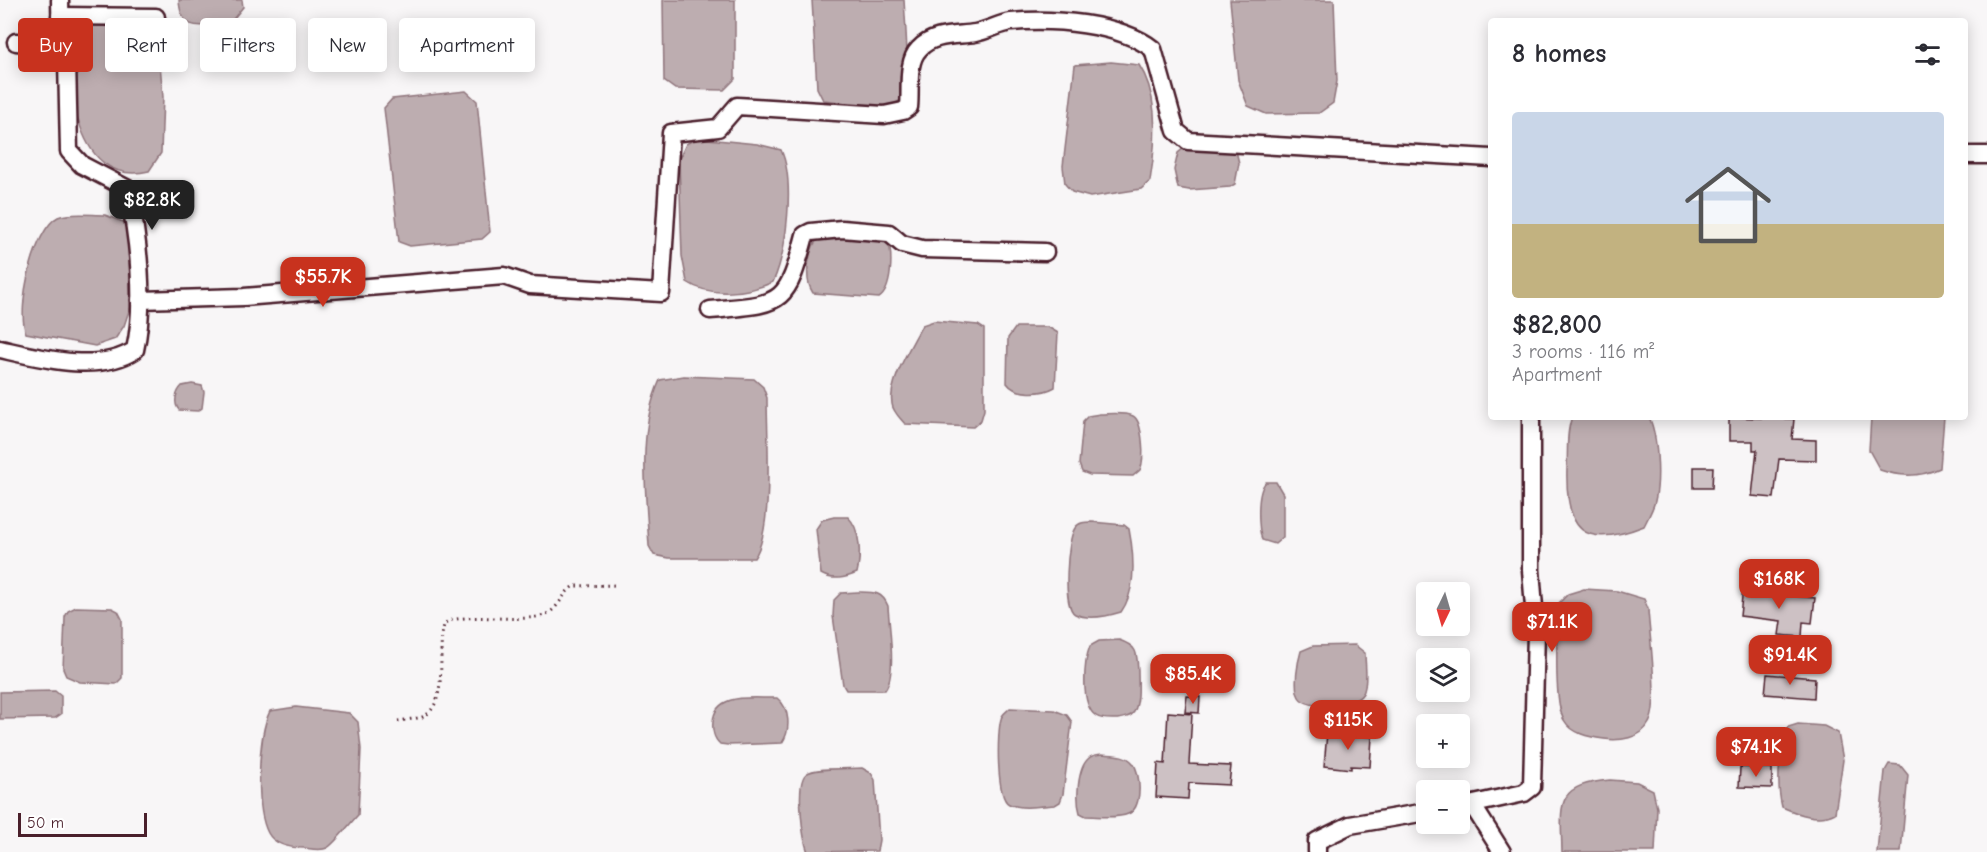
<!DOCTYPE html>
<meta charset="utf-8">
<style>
body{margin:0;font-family:"Comic Neue",sans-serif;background:#f7f7f7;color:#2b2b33;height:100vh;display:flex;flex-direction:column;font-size:22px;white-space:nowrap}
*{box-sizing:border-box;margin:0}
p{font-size:20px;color:#7c7c81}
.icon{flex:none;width:33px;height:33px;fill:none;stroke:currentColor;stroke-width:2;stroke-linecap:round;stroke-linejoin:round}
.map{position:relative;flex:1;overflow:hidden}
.side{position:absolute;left:1488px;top:18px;width:480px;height:402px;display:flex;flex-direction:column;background:#fff;border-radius:6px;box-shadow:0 3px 15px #0003}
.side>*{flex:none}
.guide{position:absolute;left:18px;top:18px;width:570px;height:54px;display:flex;gap:12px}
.needle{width:39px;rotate:185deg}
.controls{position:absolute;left:1416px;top:582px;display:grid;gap:12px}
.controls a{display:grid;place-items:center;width:54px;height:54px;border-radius:6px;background:#fff;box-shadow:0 3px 15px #0003;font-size:30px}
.scale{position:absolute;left:18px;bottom:15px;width:129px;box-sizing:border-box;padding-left:6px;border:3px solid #4a1f2b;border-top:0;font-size:16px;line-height:21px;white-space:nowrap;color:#4a1f2b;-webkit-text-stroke:4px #fff;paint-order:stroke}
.price{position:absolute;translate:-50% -51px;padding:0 14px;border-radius:12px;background:#c8321e;color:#fff;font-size:20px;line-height:39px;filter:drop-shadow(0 2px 3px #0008)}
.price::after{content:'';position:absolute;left:50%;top:36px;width:18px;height:14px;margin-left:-9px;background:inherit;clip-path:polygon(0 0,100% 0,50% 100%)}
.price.on{background:#222;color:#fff}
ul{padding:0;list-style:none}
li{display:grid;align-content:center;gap:12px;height:318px;padding:0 24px}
li span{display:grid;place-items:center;height:186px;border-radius:6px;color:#555}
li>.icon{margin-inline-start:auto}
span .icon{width:108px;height:108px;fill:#fffc;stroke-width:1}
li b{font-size:26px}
h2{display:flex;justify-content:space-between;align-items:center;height:72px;padding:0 24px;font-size:26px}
.chip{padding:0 21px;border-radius:6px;background:#fff;box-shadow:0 3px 15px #0003;font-size:21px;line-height:54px}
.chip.on{background:#c8321e;color:#fff}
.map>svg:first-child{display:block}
.water{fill:#bdadb0;stroke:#8f747b;stroke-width:1.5}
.building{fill:#cdc1c4;stroke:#4a1f2b;stroke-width:1.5}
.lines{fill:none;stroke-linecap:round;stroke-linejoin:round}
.street-casing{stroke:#4a1f2b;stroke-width:21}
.path{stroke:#4a1f2b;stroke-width:3;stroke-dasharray:1.5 4.5;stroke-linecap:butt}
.street{stroke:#fff;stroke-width:16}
</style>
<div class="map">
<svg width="1987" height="852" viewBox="0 0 1987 852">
<rect width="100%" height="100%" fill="#f8f6f7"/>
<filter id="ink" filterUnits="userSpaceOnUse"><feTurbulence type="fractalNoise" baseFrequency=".0167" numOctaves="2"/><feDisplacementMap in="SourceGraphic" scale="12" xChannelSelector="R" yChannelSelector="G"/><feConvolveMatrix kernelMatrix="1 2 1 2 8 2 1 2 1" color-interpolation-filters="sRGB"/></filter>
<g filter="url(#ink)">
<g class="water">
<path d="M179,0H242L243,7L230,23C203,25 181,35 179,0Z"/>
<polygon points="663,0 735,0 735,79 724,90 675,89 664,81"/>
<path d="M812,0H904C905,19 911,82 903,97C901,100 896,104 892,104C872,109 844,102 823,100L817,88Z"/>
<polygon points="1230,0 1334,0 1337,81 1333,103 1319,113 1266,114 1248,106 1238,80"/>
<path d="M118,20L146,26L158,43L163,97L161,153L149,171C76,189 64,82 76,33L89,25Z"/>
<path d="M1111,62L1139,65C1160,96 1156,145 1150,181L1141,189L1090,197L1072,192L1065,184L1063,166L1075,65Z"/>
<polygon points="466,91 477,101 490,232 482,239 410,246 399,242 384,108 392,99"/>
<path d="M697,138L757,144L781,150C795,180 787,252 773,282C749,293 710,298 687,282L682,256L679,159L686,144Z"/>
<polygon points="1184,148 1236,151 1239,163 1235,184 1230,187 1189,190 1178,188 1174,170 1178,153"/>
<path d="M105,215L126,223L129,231L130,308L124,326L115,339L95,346L26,333C16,309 34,229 58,217C70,212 91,215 105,215Z"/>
<path d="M822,235L888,241C893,255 892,290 879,298L813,293C803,278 808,245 822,235Z"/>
<path d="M934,321L978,325L984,329V410L981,420L973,427L905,424C900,418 893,412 892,404C888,382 912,345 922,325Z"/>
<path d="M1016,327H1048L1058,333L1055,387C1043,394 1016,396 1007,383L1008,338Z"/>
<path d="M684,376L754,379L763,387L767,398C767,434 774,531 754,558H669L654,555L649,546C646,492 637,431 660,380Z"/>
<path d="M192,384L202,386L204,392L202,408L198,411L179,410C173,403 176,392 182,386Z"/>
<path d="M1100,414C1109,414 1125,412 1133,416C1143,421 1145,460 1140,470C1139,471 1134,475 1133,476L1090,475L1082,472L1079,464L1083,421L1088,416Z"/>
<path d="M1572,417H1649C1658,436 1660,480 1655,501C1653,509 1648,518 1644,526C1583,550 1565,531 1567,468C1568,452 1566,432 1572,417Z"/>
<path d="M1871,417H1944L1940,468C1921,477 1900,477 1880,470L1869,450Z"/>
<path d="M1266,482H1276L1283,494V537L1275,544L1262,540C1258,527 1256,492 1266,482Z"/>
<path d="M834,517H848C861,529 861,557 857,573C845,578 833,581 821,574L816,529L822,520Z"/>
<path d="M1092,522L1124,525L1129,529C1134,555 1137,590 1121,612C1108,616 1088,620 1075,614C1062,607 1067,539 1075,528C1079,522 1085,522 1092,522Z"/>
<path d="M1584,589L1617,591L1644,599L1648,609C1649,633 1660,705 1649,723C1641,739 1619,741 1604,739C1589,737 1572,734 1564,720C1553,702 1558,630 1557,605L1568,594Z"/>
<path d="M858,592C873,592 882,591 888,606C889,627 897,674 885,690H846L843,685L833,616L834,600L841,593Z"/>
<polygon points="76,607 112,608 118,611 122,619 122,678 116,684 80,682 66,676 63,669 65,617 68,611"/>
<path d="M1119,640C1137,646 1137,652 1138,670C1138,682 1140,701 1134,712C1131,717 1124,718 1118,719C1111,719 1102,720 1096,716C1080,705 1084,661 1090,646L1099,641Z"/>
<path d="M1355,645L1365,653C1365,664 1368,680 1364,691C1359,708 1307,711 1299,697C1293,687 1298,661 1301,651L1313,646Z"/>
<polygon points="55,691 61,696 61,714 55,718 0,719 0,692"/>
<path d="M777,698C790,708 791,730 782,743L728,745L720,744C714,739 712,730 713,722C715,691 754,699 777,698Z"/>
<path d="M296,707L349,713L358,722L361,749L358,815C351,822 334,845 327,848C321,851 312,849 305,848C291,848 275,846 268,833C255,808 258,735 270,711Z"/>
<path d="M1010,708L1054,710L1067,715L1072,722L1063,794L1060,802L1055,805C1042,806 1021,810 1009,804C996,798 997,732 1001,719C1002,714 1006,712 1010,708Z"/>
<path d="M1798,724L1824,726L1838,733L1843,760L1835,813C1819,822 1798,814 1782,807C1776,783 1779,750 1788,727Z"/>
<path d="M1102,754C1112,755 1126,754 1133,763C1141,774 1143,808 1128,814C1117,819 1098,816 1086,816L1080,813C1076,800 1077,768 1089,758C1092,755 1097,755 1102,754Z"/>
<polygon points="1889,764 1900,765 1908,775 1901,852 1877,852 1885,771"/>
<path d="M862,768L871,773L875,780L879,840L877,851L808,852C803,840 795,783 806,774C814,767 850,769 862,768Z"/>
<path d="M1610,780L1637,782L1653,790L1657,808L1655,852H1562C1561,804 1554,785 1610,780Z"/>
</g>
<g class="building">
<polygon points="1729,417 1794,419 1792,439 1816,440 1816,460 1779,459 1774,498 1752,496 1757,450 1753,450 1753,441 1729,441"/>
<polygon points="1694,467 1713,467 1712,488 1694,488"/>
<polygon points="1743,587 1761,589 1761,593 1815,598 1812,623 1803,622 1802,637 1779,635 1781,621 1740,616"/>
<polygon points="1767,674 1815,678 1814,698 1765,694"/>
<polygon points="1187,696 1200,697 1199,713 1185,712"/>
<polygon points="1168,712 1192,714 1189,764 1231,766 1229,785 1189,783 1188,799 1156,797 1158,763 1165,764"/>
<polygon points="1327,733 1372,737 1370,767 1351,766 1351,769 1324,766"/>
<polygon points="1740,767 1772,768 1772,788 1739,787"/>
</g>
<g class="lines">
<g class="street-casing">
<g id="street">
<polyline points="60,0 61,46"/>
<polyline points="60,16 156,17"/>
<polyline points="1965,155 1987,155"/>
<path d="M140,300L244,297L504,276L530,285L661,293L671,133L718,128L737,106L884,115L903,111L909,107C911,89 906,62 919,49C933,33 957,36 975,33C987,31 999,24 1011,22C1052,18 1119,23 1153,49L1176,131L1188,141L1491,158"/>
<path d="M710,310C782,303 786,308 805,235L811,232L842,229L889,233L902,244L922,249L1045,252"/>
<path d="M0,349C40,358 98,374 135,350C146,302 138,237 128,189L82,165L69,151L67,60L61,46L16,42"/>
<polyline points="1473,806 1502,852"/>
<polyline points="1460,807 1524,793 1532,787 1536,632 1531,570 1531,417"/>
<polyline points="1317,852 1317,841 1350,825 1426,812"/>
</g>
</g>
<path class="path" d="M398,721C405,720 415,719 422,717C451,705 435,645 445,623C465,611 518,624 544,615C559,610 562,593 574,586L618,585"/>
<use href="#street" class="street"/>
</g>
</g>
</svg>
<div class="controls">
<a><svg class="needle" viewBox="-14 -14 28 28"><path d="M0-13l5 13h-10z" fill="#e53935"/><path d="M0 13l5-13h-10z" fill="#7c7c81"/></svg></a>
<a><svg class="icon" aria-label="layers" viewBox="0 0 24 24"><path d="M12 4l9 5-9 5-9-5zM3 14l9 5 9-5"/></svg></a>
<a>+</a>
<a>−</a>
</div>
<div class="scale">50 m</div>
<b class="price on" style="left:152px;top:231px">$82.8K</b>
<b class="price" style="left:323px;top:308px">$55.7K</b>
<b class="price" style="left:1779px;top:610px">$168K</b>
<b class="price" style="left:1552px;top:653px">$71.1K</b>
<b class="price" style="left:1790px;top:686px">$91.4K</b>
<b class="price" style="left:1193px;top:705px">$85.4K</b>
<b class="price" style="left:1348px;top:751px">$115K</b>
<b class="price" style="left:1756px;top:778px">$74.1K</b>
<div class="guide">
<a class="chip on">Buy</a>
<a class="chip">Rent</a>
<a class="chip">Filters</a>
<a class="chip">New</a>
<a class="chip">Apartment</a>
</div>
<section class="side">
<h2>8 homes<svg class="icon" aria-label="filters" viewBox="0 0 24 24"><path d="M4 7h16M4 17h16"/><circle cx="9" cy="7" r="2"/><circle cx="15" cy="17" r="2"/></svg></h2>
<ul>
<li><span style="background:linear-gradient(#c9d6e8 60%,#c2b280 0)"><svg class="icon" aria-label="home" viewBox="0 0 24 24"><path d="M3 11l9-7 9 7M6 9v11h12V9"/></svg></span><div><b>$82,800</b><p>3 rooms · 116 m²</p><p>Apartment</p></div></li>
</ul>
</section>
</div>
